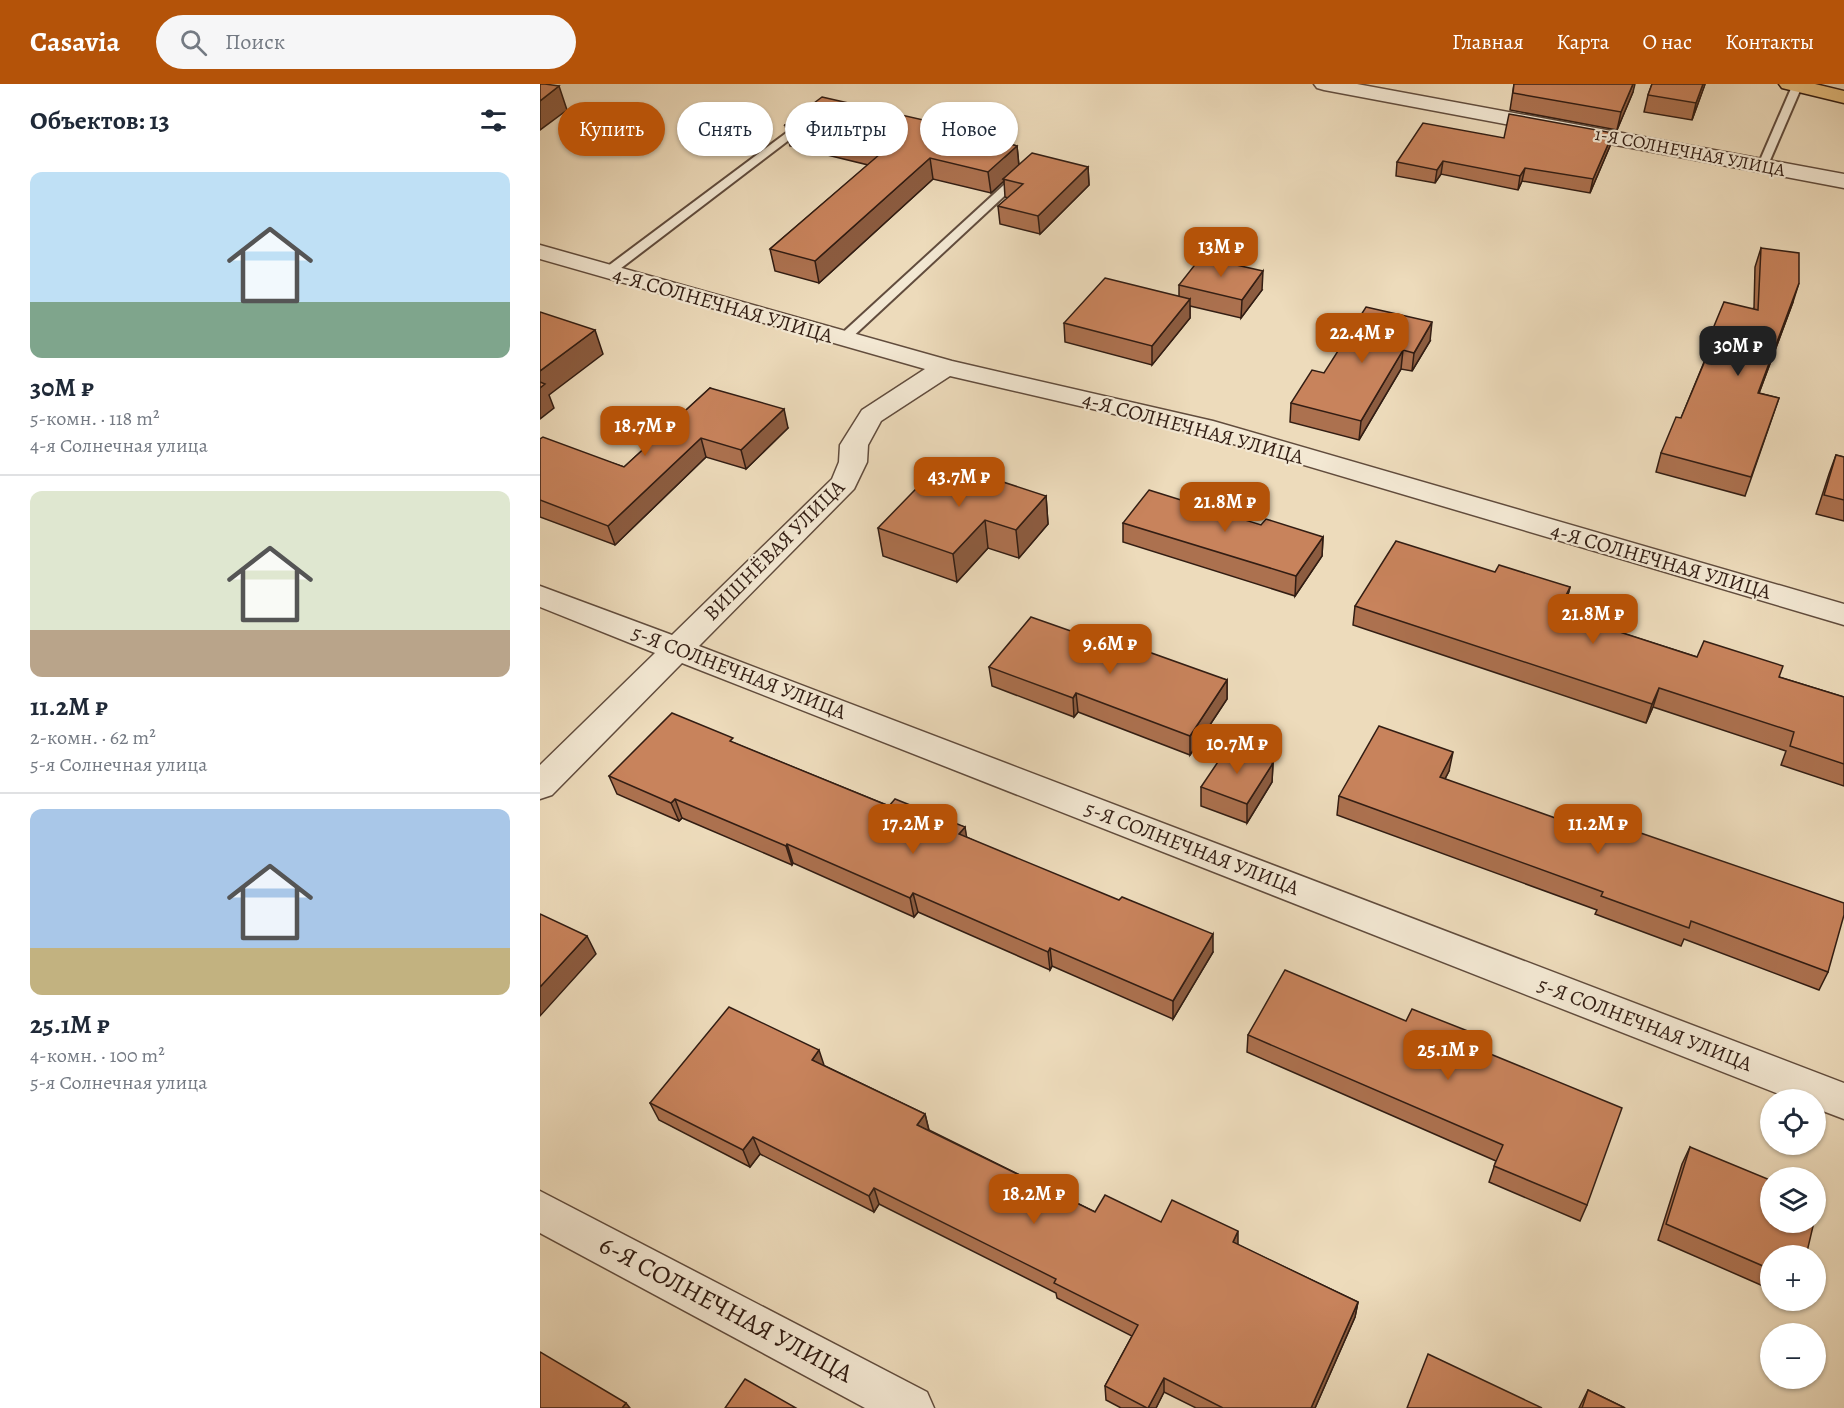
<!DOCTYPE html>
<html lang="ru">
<meta charset="utf-8">
<style>
body{margin:0;font-family:Alegreya,serif;background:#f6f6f7;color:#1f2937;height:100vh;display:flex;flex-direction:column;font-size:22px;white-space:nowrap}
*{box-sizing:border-box;margin:0}
p{font-size:20px;color:#747a83}
.icon{flex:none;width:33px;height:33px;fill:none;stroke:currentColor;stroke-width:2;stroke-linecap:round;stroke-linejoin:round}
.map{position:relative;flex:1;overflow:hidden}
.side{display:flex;flex-direction:column;background:#fff;width:540px}
.side>*{flex:none}
.hud{position:absolute;left:18px;top:18px;width:570px;height:54px;display:flex;gap:12px}
.buttons{position:absolute;left:1220px;top:1005px;display:grid;gap:12px}
.buttons a{display:grid;place-items:center;width:66px;height:66px;border-radius:50%;background:#fff;box-shadow:0 2px 4px #0004;font-size:30px}
.price{position:absolute;translate:-50% -51px;padding:0 14px;border-radius:12px;background:#b45309;color:#fff;font-size:20px;line-height:39px;filter:drop-shadow(0 2px 3px #0008)}
.price::after{content:'';position:absolute;left:50%;top:36px;width:18px;height:14px;margin-left:-9px;background:inherit;clip-path:polygon(0 0,100% 0,50% 100%)}
.price.current{background:#222;color:#fff}
ul{padding:0;list-style:none}
li{display:grid;align-content:center;gap:12px;height:318px;padding:0 30px}
li+li{border-top:2px solid #e0e1e3}
li span{display:grid;place-items:center;height:186px;border-radius:12px;color:#555}
li>.icon{margin-inline-start:auto}
span .icon{width:108px;height:108px;fill:#fffc;stroke-width:1}
li b{font-size:26px}
h2{display:flex;justify-content:space-between;align-items:center;height:72px;padding:0 30px;font-size:26px}
.tag{padding:0 21px;border-radius:27px;background:#fff;box-shadow:0 2px 4px #0004;font-size:21px;line-height:54px}
.tag.current{background:#b45309;color:#fff}
header{display:flex;align-items:center;gap:36px;box-sizing:border-box;height:84px;padding:0 30px;background:#b45309;color:#fff}
header strong{font-size:28px}
nav{display:flex;gap:33px;margin-inline-start:auto;font-size:21px}
.search{width:420px;height:54px;background:#f6f6f7;display:flex;align-items:center;gap:15px;box-sizing:border-box;padding:0 21px;border-radius:33px;color:#747a83;font-size:22px}
main{display:flex;flex:1;min-height:0}
.map>svg:first-child{display:block}
.lines{fill:none;stroke-linecap:round;stroke-linejoin:round}
.lane-casing{stroke:#614c3d;stroke-width:4}
.street-casing{stroke:#614c3d;stroke-width:3}
.primary-casing{stroke:#321d13;stroke-width:3}
.lane{fill:#f3e8d3;fill-rule:evenodd}
.street{fill:#f3e8d3;fill-rule:evenodd}
.primary{fill:#e6be7e;fill-rule:evenodd}
.wall{fill:#ac714f;stroke:#321d13;stroke-width:1.5}
.shaded-wall{fill:#8c5c40;stroke:#321d13;stroke-width:1.5}
.building{fill:#c8835c;stroke:#321d13;stroke-width:1.5}
.labels{text-anchor:middle;dominant-baseline:central;stroke-width:4.5;stroke-linejoin:round;paint-order:stroke}
.far-street-label{font-size:18px;fill:#321d13;stroke:#f3e8d3}
.street-label{font-size:21px;fill:#321d13;stroke:#f3e8d3}
.near-street-label{font-size:26px;fill:#321d13;stroke:#f3e8d3}
</style>
<header>
<strong>Casavia</strong>
<div class="search"><svg class="icon" aria-label="search" viewBox="0 0 24 24"><circle cx="10" cy="10" r="6"/><path d="M15 15l6 6"/></svg>Поиск</div>
<nav><a>Главная</a><a>Карта</a><a>О нас</a><a>Контакты</a></nav>
</header>
<main>
<section class="side">
<h2>Объектов: 13<svg class="icon" aria-label="filters" viewBox="0 0 24 24"><path d="M4 7h16M4 17h16"/><circle cx="9" cy="7" r="2"/><circle cx="15" cy="17" r="2"/></svg></h2>
<ul>
<li><span style="background:linear-gradient(#bfe0f5 70%,#7fa58c 0)"><svg class="icon" aria-label="home" viewBox="0 0 24 24"><path d="M3 11l9-7 9 7M6 9v11h12V9"/></svg></span><div><b>30M ₽</b><p>5-комн. · 118 m²</p><p>4-я Солнечная улица</p></div></li>
<li><span style="background:linear-gradient(#dfe7d0 75%,#b9a48a 0)"><svg class="icon" aria-label="home" viewBox="0 0 24 24"><path d="M3 11l9-7 9 7M6 9v11h12V9"/></svg></span><div><b>11.2M ₽</b><p>2-комн. · 62 m²</p><p>5-я Солнечная улица</p></div></li>
<li><span style="background:linear-gradient(#a9c7e8 75%,#c2b280 0)"><svg class="icon" aria-label="home" viewBox="0 0 24 24"><path d="M3 11l9-7 9 7M6 9v11h12V9"/></svg></span><div><b>25.1M ₽</b><p>4-комн. · 100 m²</p><p>5-я Солнечная улица</p></div></li>
</ul>
</section>
<div class="map">
<svg width="1304" height="1324" viewBox="0 0 1304 1324">
<rect width="100%" height="100%" fill="#eddbbb"/>
<filter id="stains"><feTurbulence type="fractalNoise" baseFrequency=".00333" numOctaves="4"/><feColorMatrix values="0 0 0 0 .2 0 0 0 0 .09 0 0 0 0 .02 0 0 0 .5 -.17"/></filter>
<radialGradient id="worn" r=".72"><stop offset=".6" stop-color="#630" stop-opacity="0"/><stop offset="1" stop-color="#630" stop-opacity=".3"/></radialGradient>
<g class="lines">
<g class="lane-casing">
<g id="lane">
<polygon points="1253,0 1262,2 1228,81 1219,83 1218,81"/>
<polygon points="261,38 270,40 72,191 64,191 64,185"/>
<polygon points="477,89 487,91 307,258 299,258 299,252"/>
</g>
</g>
<g class="street-casing">
<g id="street">
<polygon points="774,0 817,0 1304,90 1304,104 784,6 777,4"/>
<polygon points="0,161 412,277 673,337 1304,520 1304,541 656,349 410,292 341,337 328,361 327,378 314,405 159,562 1304,999 1304,1035 1275,1024 1275,1016 1254,1016 142,579 12,711 0,715 0,681 115,569 0,523 0,502 132,551 292,395 299,378 300,361 322,326 385,285 0,175"/>
<polygon points="0,1107 387,1308 394,1324 325,1324 0,1149"/>
</g>
</g>
<g class="primary-casing">
<polygon id="primary" points="1239,0 1275,0 1304,7 1304,19 1242,4"/>
</g>
<use href="#lane" class="lane"/>
<use href="#street" class="street"/>
<use href="#primary" class="primary"/>
</g>
<g class="wall">
<polygon points="974,0 1093,8 1077,46 970,26"/>
<polygon points="1112,0 1165,0 1152,36 1104,28 1108,11"/>
<polygon points="245,41 463,54 464,58 477,62 479,81 548,83 549,101 500,150 460,140 458,122 468,114 465,113 464,97 451,109 393,95 279,199 235,187 230,165 328,81 250,62"/>
<polygon points="1073,49 1070,62 1050,109 982,97 978,106 901,90 895,99 856,92 857,78 964,54"/>
<polygon points="1221,164 1253,218 1219,309 1239,314 1205,412 1116,388 1121,369 1141,334 1169,266 1166,266 1172,247 1214,224 1215,183"/>
<polygon points="639,201 722,206 701,234 650,222 650,234 612,281 525,258 524,239 639,213"/>
<polygon points="890,257 872,287 861,285 819,356 750,338 751,319 784,289"/>
<polygon points="170,304 248,344 206,385 166,373 75,461 0,433 0,355 84,383"/>
<polygon points="1296,371 1304,373 1304,437 1276,430 1289,390"/>
<polygon points="506,412 508,440 479,474 448,464 417,498 343,472 338,444"/>
<polygon points="583,439 721,441 783,453 782,472 755,512 583,458"/>
<polygon points="955,488 1030,503 1025,522 1022,530 1157,573 1239,593 1304,613 1304,702 1241,681 1246,667 1113,623 1106,639 813,541 815,522"/>
<polygon points="599,571 687,596 687,615 650,671 538,628 534,633 452,602 449,583"/>
<polygon points="194,659 349,722 425,743 426,753 673,868 633,935 512,882 510,886 378,828 374,833 253,779 252,781 142,734 139,737 77,710 69,692"/>
<polygon points="733,679 732,698 707,739 661,722 661,703"/>
<polygon points="909,687 905,695 1288,888 1279,906 1144,855 1141,862 1055,830 1057,826 797,731 799,712"/>
<polygon points="866,937 948,955 945,967 1047,1121 1040,1137 949,1098 956,1077 707,968 708,951"/>
<polygon points="285,982 385,1030 389,1046 555,1128 621,1138 698,1161 818,1218 815,1233 775,1324 656,1324 624,1308 616,1324 581,1324 566,1316 565,1302 592,1252 517,1214 516,1209 339,1120 334,1128 220,1070 210,1083 119,1036 110,1019"/>
<polygon points="1150,1063 1230,1172 1230,1205 1118,1156 1142,1080"/>
<polygon points="1048,1306 1085,1324 1039,1324"/>
</g>
<g class="shaded-wall">
<polygon points="1093,0 1095,0 1093,8 1077,46 1081,28"/>
<polygon points="1163,0 1165,0 1164,3 1152,36 1156,19"/>
<polygon points="19,2 27,26 0,46 0,17"/>
<polygon points="1073,49 1070,62 1050,109 1053,95"/>
<polygon points="463,54 465,73 477,62 479,83 463,95 464,97 451,109 448,88 459,57"/>
<polygon points="390,74 393,95 279,199 275,177"/>
<polygon points="903,77 901,90 895,99 897,86"/>
<polygon points="548,83 549,101 500,150 498,132"/>
<polygon points="985,84 982,97 978,106 980,92"/>
<polygon points="723,187 722,206 701,234 702,216"/>
<polygon points="1259,199 1253,218 1212,328 1218,309"/>
<polygon points="650,215 650,234 612,281 612,262"/>
<polygon points="892,238 890,257 872,287 874,269"/>
<polygon points="55,246 63,270 9,311 14,324 0,335 0,287"/>
<polygon points="863,266 861,285 819,356 821,337"/>
<polygon points="244,325 248,344 206,385 201,366"/>
<polygon points="161,354 166,373 75,461 68,442"/>
<polygon points="506,412 508,440 479,474 476,446"/>
<polygon points="445,436 448,464 417,498 413,470"/>
<polygon points="783,453 782,472 755,512 756,492"/>
<polygon points="1030,503 1025,522 1013,547 1018,528"/>
<polygon points="687,596 687,615 650,671 650,652"/>
<polygon points="1119,604 1113,623 1106,639 1112,620"/>
<polygon points="536,609 538,628 534,633 533,614"/>
<polygon points="913,668 909,687 896,712 900,693"/>
<polygon points="733,679 732,698 707,739 707,720"/>
<polygon points="135,715 142,734 139,737 131,719"/>
<polygon points="425,743 428,762 419,750"/>
<polygon points="247,760 253,779 252,781 246,762"/>
<polygon points="373,809 378,828 374,833 370,814"/>
<polygon points="673,850 673,868 633,935 633,917"/>
<polygon points="47,852 56,870 0,932 0,903"/>
<polygon points="510,864 512,882 510,886 508,868"/>
<polygon points="279,966 285,984 272,976"/>
<polygon points="385,1030 389,1047 377,1041"/>
<polygon points="213,1053 220,1070 210,1083 203,1066"/>
<polygon points="334,1104 339,1120 334,1128 329,1112"/>
<polygon points="698,1147 698,1163 693,1158"/>
<polygon points="818,1218 815,1233 775,1324 771,1324"/>
<polygon points="624,1294 624,1308 616,1324 608,1324"/>
<polygon points="86,1319 90,1324 82,1324"/>
</g>
<g class="building">
<polygon points="0,0 5,0 19,2 0,17"/>
<polygon points="974,0 1093,0 1081,28 973,9"/>
<polygon points="1112,0 1163,0 1156,19 1108,11"/>
<polygon points="282,13 463,54 459,57 477,62 448,88 390,74 275,177 230,165 347,64 245,41"/>
<polygon points="969,30 1073,49 1053,95 985,84 980,92 903,77 897,86 857,78 883,39 964,54"/>
<polygon points="492,69 548,83 498,132 458,122 483,100 463,95"/>
<polygon points="1221,164 1259,169 1259,199 1218,309 1239,314 1211,393 1121,369 1136,333 1141,334 1177,248 1172,247 1184,218 1218,226"/>
<polygon points="661,173 723,187 702,216 639,201"/>
<polygon points="565,194 650,215 612,262 524,239"/>
<polygon points="826,223 892,238 874,269 863,266 821,337 751,319 772,286 784,289"/>
<polygon points="0,228 55,246 0,287"/>
<polygon points="0,298 5,300 0,304"/>
<polygon points="170,304 244,325 201,366 161,354 68,442 0,416 0,355 3,353 84,383"/>
<polygon points="1296,371 1304,373 1304,416 1284,411"/>
<polygon points="402,378 506,412 476,446 445,436 413,470 338,444"/>
<polygon points="609,406 721,441 726,435 783,453 756,492 583,439"/>
<polygon points="856,457 955,488 959,481 1030,503 1018,528 1157,573 1164,557 1243,582 1239,593 1304,613 1304,680 1250,662 1254,648 1119,604 1112,620 815,522"/>
<polygon points="491,533 599,571 603,566 687,596 650,652 536,609 533,614 449,583"/>
<polygon points="132,629 193,654 190,657 349,722 355,715 425,743 419,750 579,816 582,813 673,850 633,917 510,864 508,868 373,809 370,814 247,760 246,762 135,715 131,719 69,692"/>
<polygon points="839,642 913,668 900,693 1083,758 1089,745 1304,819 1304,831 1288,888 1151,837 1149,844 1061,812 1063,808 799,712"/>
<polygon points="688,663 733,679 707,720 661,703"/>
<polygon points="0,830 47,852 0,903"/>
<polygon points="745,886 866,937 872,925 948,955 943,967 1082,1024 1047,1121 954,1082 963,1061 708,951"/>
<polygon points="189,923 279,966 272,976 385,1030 377,1041 555,1128 565,1111 621,1138 632,1116 698,1147 693,1158 818,1218 771,1324 683,1324 624,1294 608,1324 607,1324 565,1302 598,1241 514,1199 516,1195 334,1104 329,1112 213,1053 203,1066 110,1019"/>
<polygon points="1150,1063 1230,1096 1230,1138 1274,1138 1266,1172 1230,1172 1230,1185 1126,1140"/>
<polygon points="1275,1114 1279,1116 1275,1134"/>
<polygon points="0,1268 86,1319 82,1324 0,1324"/>
<polygon points="888,1270 1002,1324 867,1324"/>
<polygon points="205,1295 256,1324 185,1324"/>
<polygon points="1048,1306 1085,1324 1042,1324"/>
</g>
<g class="labels">
<g class="far-street-label">
<text transform="translate(1150 68) rotate(11)">1-Я СОЛНЕЧНАЯ УЛИЦА</text>
</g>
<g class="street-label">
<text transform="translate(183 221) rotate(16)">4-Я СОЛНЕЧНАЯ УЛИЦА</text>
<text transform="translate(653 344) rotate(15)">4-Я СОЛНЕЧНАЯ УЛИЦА</text>
<text transform="translate(234 466) rotate(-45)">ВИШНЁВАЯ УЛИЦА</text>
<text transform="translate(1121 477) rotate(16)">4-Я СОЛНЕЧНАЯ УЛИЦА</text>
<text transform="translate(199 588) rotate(21)">5-Я СОЛНЕЧНАЯ УЛИЦА</text>
<text transform="translate(652 764) rotate(21)">5-Я СОЛНЕЧНАЯ УЛИЦА</text>
<text transform="translate(1105 940) rotate(21)">5-Я СОЛНЕЧНАЯ УЛИЦА</text>
</g>
<g class="near-street-label">
<text transform="translate(186 1225) rotate(28)">6-Я СОЛНЕЧНАЯ УЛИЦА</text>
</g>
</g>
<rect width="100%" height="100%" filter="url(#stains)"/>
<rect width="100%" height="100%" fill="url(#worn)"/>
</svg>
<div class="buttons">
<a><svg class="icon" aria-label="locate" viewBox="0 0 24 24"><circle cx="12" cy="12" r="6"/><path d="M12 2v4M12 18v4M2 12h4M18 12h4"/></svg></a>
<a><svg class="icon" aria-label="layers" viewBox="0 0 24 24"><path d="M12 4l9 5-9 5-9-5zM3 14l9 5 9-5"/></svg></a>
<a>+</a>
<a>−</a>
</div>
<b class="price" style="left:681px;top:194px">13M ₽</b>
<b class="price" style="left:822px;top:280px">22.4M ₽</b>
<b class="price current" style="left:1198px;top:293px">30M ₽</b>
<b class="price" style="left:105px;top:373px">18.7M ₽</b>
<b class="price" style="left:419px;top:424px">43.7M ₽</b>
<b class="price" style="left:685px;top:449px">21.8M ₽</b>
<b class="price" style="left:1053px;top:561px">21.8M ₽</b>
<b class="price" style="left:570px;top:591px">9.6M ₽</b>
<b class="price" style="left:697px;top:691px">10.7M ₽</b>
<b class="price" style="left:373px;top:771px">17.2M ₽</b>
<b class="price" style="left:1058px;top:771px">11.2M ₽</b>
<b class="price" style="left:908px;top:997px">25.1M ₽</b>
<b class="price" style="left:494px;top:1141px">18.2M ₽</b>
<div class="hud">
<a class="tag current">Купить</a>
<a class="tag">Снять</a>
<a class="tag">Фильтры</a>
<a class="tag">Новое</a>
</div>
</div>
</main>
